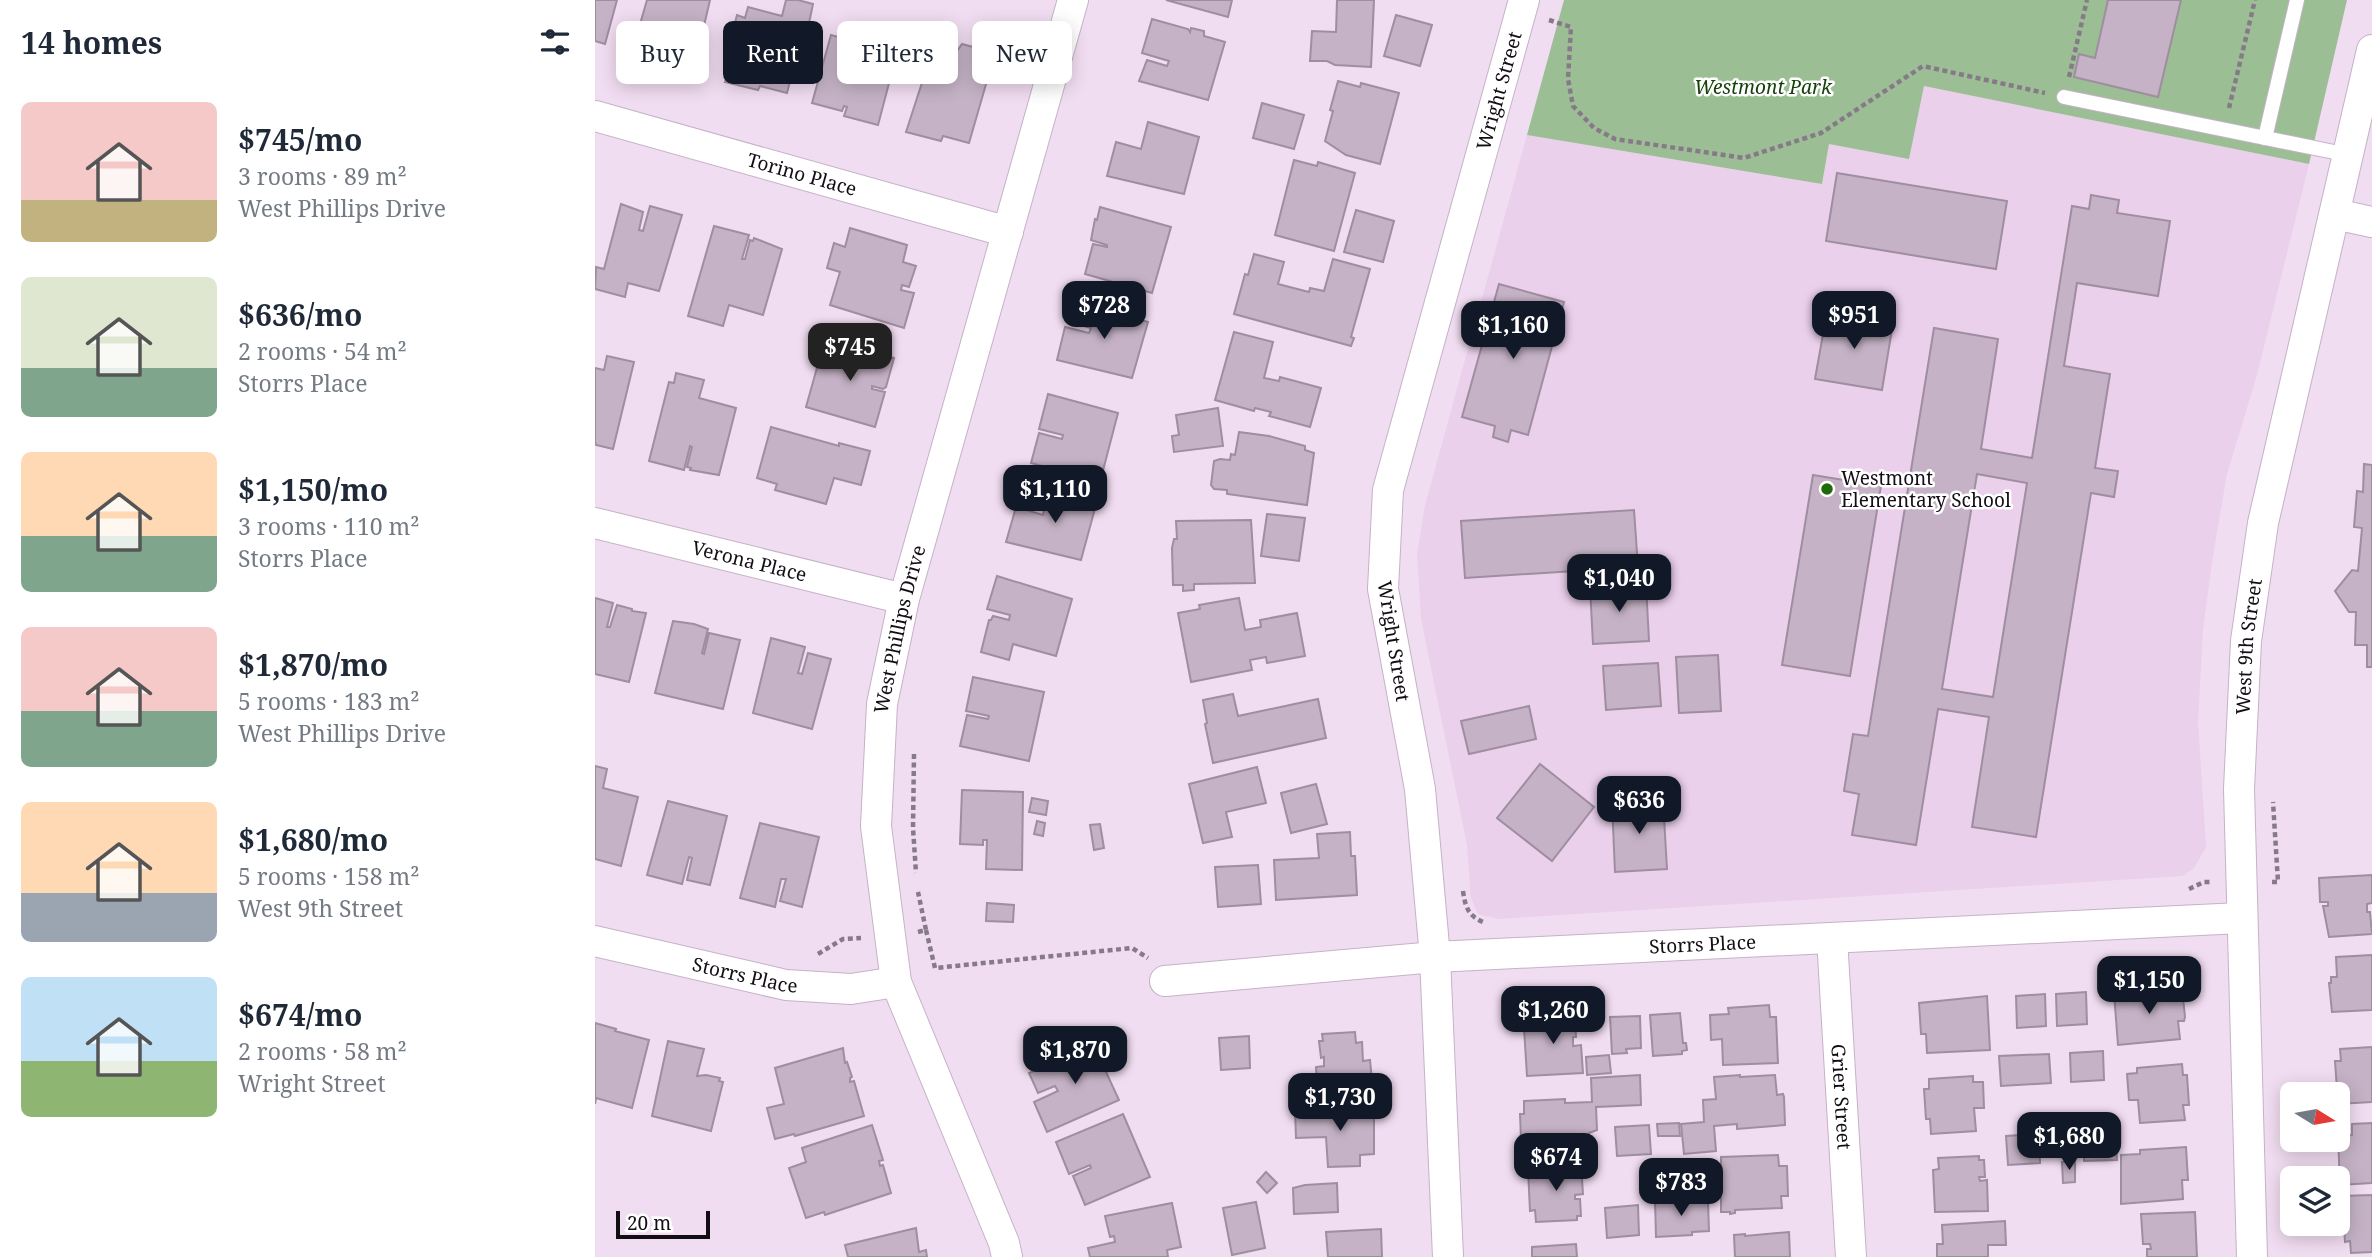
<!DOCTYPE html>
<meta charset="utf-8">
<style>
body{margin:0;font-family:"Noto Serif",serif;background:#f2f2f3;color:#1f2937;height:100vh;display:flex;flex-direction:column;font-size:26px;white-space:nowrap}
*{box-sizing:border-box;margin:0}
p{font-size:23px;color:#747a83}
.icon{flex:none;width:38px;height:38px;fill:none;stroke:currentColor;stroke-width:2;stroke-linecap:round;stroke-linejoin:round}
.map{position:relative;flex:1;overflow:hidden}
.drawer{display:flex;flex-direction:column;background:#fff;width:595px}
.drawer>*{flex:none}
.hud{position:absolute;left:21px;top:21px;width:665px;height:63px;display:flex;gap:14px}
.needle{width:46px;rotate:101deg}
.controls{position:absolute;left:1685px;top:1082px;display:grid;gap:14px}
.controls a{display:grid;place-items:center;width:70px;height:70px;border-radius:10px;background:#fff;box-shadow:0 4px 18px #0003;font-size:35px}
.scale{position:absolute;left:21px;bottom:18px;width:94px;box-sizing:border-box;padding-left:7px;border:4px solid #130d14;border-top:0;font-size:19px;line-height:24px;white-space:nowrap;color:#130d14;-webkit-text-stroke:5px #fff;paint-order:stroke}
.price{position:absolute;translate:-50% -60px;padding:0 16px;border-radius:14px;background:#111827;color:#fff;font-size:23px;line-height:46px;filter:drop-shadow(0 2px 4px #0008)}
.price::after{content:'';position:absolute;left:50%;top:42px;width:21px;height:16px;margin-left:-10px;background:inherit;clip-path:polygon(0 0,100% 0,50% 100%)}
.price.current{background:#222;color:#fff}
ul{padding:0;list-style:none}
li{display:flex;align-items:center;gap:21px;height:175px;padding:0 21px}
li span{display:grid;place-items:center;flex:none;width:196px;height:140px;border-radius:10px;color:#555}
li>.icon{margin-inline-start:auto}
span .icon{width:84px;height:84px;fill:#fffc;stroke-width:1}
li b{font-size:30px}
h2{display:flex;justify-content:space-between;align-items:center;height:84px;padding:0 21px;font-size:30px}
.tag{padding:0 24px;border-radius:10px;background:#fff;box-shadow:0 4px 18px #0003;font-size:24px;line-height:63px}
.tag.current{background:#111827;color:#fff}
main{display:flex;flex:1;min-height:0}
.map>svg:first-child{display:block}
.built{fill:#ead0eb}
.green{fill:#9bbe94}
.building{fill:#c5b2c6;stroke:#9f8da0;stroke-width:2;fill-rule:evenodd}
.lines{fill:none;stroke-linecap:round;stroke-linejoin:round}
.lane-casing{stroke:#c5b2c6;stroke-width:16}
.street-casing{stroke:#c5b2c6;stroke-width:32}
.path{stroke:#877a88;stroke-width:4.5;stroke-dasharray:5 3.5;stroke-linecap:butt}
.lane{stroke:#fff;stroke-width:14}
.street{stroke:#fff;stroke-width:30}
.poi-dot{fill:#206b09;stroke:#fff;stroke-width:2.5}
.labels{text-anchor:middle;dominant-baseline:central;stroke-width:5;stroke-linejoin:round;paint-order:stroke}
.park-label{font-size:19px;font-style:italic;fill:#16410b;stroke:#fff}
.street-label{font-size:19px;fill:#130d14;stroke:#fff}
.poi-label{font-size:19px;fill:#130d14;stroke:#fff;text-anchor:start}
</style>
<main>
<section class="drawer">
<h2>14 homes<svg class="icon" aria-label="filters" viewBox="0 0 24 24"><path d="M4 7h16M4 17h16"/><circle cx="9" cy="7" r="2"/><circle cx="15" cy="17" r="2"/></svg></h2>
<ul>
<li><span style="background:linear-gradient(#f6c9c9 70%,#c2b280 0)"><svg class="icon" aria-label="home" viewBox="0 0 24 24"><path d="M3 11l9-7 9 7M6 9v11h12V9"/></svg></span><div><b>$745/mo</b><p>3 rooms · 89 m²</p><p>West Phillips Drive</p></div></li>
<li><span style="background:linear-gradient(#dfe7d0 65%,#7fa58c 0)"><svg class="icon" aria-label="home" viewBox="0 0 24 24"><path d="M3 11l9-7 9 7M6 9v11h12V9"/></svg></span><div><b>$636/mo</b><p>2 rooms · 54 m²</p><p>Storrs Place</p></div></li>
<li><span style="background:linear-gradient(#ffd9b3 60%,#7fa58c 0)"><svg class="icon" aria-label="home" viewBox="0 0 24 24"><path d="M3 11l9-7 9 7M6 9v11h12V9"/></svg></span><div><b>$1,150/mo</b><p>3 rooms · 110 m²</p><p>Storrs Place</p></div></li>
<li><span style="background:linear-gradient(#f6c9c9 60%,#7fa58c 0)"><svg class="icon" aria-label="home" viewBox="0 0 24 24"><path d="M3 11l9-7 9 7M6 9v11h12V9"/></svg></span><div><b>$1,870/mo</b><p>5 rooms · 183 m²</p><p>West Phillips Drive</p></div></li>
<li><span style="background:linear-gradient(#ffd9b3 65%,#9aa5b1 0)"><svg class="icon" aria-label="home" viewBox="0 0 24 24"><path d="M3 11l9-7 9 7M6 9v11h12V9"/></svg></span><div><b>$1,680/mo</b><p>5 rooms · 158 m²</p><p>West 9th Street</p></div></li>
<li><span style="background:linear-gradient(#bfe0f5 60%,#8fb573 0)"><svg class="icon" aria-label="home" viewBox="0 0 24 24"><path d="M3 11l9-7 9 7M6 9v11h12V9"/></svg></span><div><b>$674/mo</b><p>2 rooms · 58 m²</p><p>Wright Street</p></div></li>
</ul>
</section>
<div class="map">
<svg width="1777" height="1257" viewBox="0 0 1777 1257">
<rect width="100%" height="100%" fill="#f1ddf1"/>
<polygon class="built" points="1329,86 1714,164 1662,375 1632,474 1617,562 1608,630 1603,721 1611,847 1599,868 1588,876 903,919 883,914 876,898 872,845 826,619 822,554 830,505 932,135 1227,184 1234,144"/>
<polygon class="green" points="969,0 1752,0 1714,164 1329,86 1314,159 1234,144 1227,184 932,135"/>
<g class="building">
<polygon points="0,0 22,0 10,44 0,41"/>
<polygon points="52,0 115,0 98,73 63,63 70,36 65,35 59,58 37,52"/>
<polygon points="191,0 203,0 218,4 214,23 210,22 192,93 165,86 163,90 130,82 139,46 143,46 144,44 135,42 142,15 150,18 153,7 187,16"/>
<polygon points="571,0 637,0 633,17"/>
<polygon points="742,0 779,0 776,67 740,65 732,61 715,61 717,31 741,32"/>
<polygon points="1513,0 1586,0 1563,97 1479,77 1484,54 1500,58"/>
<polygon points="801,15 837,25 825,66 789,56"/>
<polygon points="557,19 593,29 595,32 596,28 609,31 609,36 630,42 613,100 544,81 552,60 572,66 574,61 547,53"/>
<polygon points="236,35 302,53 283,125 249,116 252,107 249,106 247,111 217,103"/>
<polygon points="367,44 400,53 374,143 348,136 346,141 311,132 335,58 353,64"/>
<polygon points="743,81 765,87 766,83 804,93 785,164 751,155 730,141 738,111 735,110"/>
<polygon points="667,103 709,115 699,149 658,138"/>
<polygon points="553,122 604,137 589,194 512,176 521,142 546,149"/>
<polygon points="699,160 722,166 723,162 760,173 739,251 680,235"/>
<polygon points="1242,173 1412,201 1401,269 1231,241"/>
<path d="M1496,195L1524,200L1522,213L1575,221L1563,296L1482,283L1469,366L1515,374L1500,468L1523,471L1519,497L1496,493L1441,837L1377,827L1394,717L1343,709L1321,845L1257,835L1264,794L1249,791L1258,734L1273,736L1339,328L1403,339L1386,449L1437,458L1477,206L1494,209ZM1382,474L1432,483L1398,697L1347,689Z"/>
<polygon points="26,204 48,212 44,230 48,231 55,206 87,215 64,291 33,283 30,297 0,289 1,267 9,269"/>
<polygon points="505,207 576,227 557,293 490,274 498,244 512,247 512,245 496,240 500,219 502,220"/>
<polygon points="761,210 799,221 788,262 749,252"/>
<polygon points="119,226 154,235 147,259 150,259 155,240 158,241 159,238 187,249 168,315 134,305 128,326 93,316"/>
<polygon points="255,228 312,245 308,262 321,266 314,287 307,285 306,290 319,293 309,328 235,305 245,272 232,268 239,243 250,247"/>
<polygon points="659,254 689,262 683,284 714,292 715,288 729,291 738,259 775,269 756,337 759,338 756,346 639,314 650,274 653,275"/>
<polygon points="904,284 969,302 933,435 916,430 913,442 898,437 900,426 867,417"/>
<polygon points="483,302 553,322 537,378 462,360 470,327 494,333 496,328 479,323"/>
<polygon points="1232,312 1298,323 1287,390 1220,379"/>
<polygon points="639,332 678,342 669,378 684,381 685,377 726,388 715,427 674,416 676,412 660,408 659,411 620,400"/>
<polygon points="230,339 299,358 291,387 288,389 277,386 277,389 290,392 280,427 211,407"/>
<polygon points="12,356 39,362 18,449 1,445 0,442 0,368 9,370"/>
<polygon points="81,373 109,380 104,398 141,408 124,475 95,470 96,468 92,467 97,447 95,446 89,470 54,461 74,382 79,383"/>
<polygon points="453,394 523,413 505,482 436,463 444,433 467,439 468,435 444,429"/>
<polygon points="623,408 628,446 579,452 577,436 584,435 581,415"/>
<polygon points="176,427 244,446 244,443 275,451 266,485 239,478 231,504 180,490 182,484 162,478"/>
<polygon points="644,432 674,436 710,446 710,450 719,453 712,505 632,494 632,490 619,489 616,485 619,461 625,459 635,460 636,454 640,455"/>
<polygon points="1769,464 1777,465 1777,667 1772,667 1772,645 1760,645 1761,612 1754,612 1740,591 1757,570 1763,571 1767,528 1759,527 1762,491 1768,492"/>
<polygon points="1218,475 1286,486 1255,676 1187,665"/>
<polygon points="450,487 502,501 486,560 411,542 421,507 448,515 449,510 445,506"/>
<polygon points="1039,510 1043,567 870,578 866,521"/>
<polygon points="672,514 710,518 704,561 666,556"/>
<polygon points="656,520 660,583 599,584 599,590 588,591 588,585 578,585 577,548 579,539 582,539 581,521"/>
<polygon points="402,576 477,599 461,656 418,644 414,660 386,652 394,620 396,620 398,616 414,620 415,615 392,609"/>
<polygon points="1051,584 1054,641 998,644 995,587"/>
<polygon points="0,598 18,603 12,627 15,627 22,605 37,609 37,611 51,613 34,682 0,674"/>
<polygon points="644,598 650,630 666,627 665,620 702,613 710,656 672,663 671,657 655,660 657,670 596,682 583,613 605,609 604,605"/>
<polygon points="78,621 99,624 113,629 107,653 109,654 114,633 145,640 128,709 60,693"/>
<polygon points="176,638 210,647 203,673 207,674 213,653 236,659 217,729 158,713"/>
<polygon points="1123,655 1126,711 1084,713 1081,657"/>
<polygon points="1063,663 1066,706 1011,710 1008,666"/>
<polygon points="378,677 449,692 434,761 365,746 372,715 393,719 394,716 371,711"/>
<polygon points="638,694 643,716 723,699 731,738 618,763 610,724 612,723 608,700"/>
<polygon points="934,706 941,739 874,754 866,721"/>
<polygon points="945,764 999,807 957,861 902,818"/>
<polygon points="0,766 12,769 8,788 43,797 26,866 0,859"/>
<polygon points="662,767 671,803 631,812 637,837 608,843 594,784"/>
<polygon points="721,784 732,824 696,833 686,793"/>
<polygon points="367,790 428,792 427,870 391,869 392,840 388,840 388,845 365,844"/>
<polygon points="437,798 453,801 451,815 434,812"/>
<polygon points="1068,800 1072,869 1020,872 1017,803"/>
<polygon points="73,801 132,816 115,885 92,880 97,858 94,857 87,884 52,875"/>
<polygon points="442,821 450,823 448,836 439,834"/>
<polygon points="165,823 224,837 207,907 185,901 191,879 186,879 180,907 145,898"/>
<polygon points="505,824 509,848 499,850 495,825"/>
<polygon points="755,832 756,856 760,856 762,895 681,900 679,860 724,858 722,834"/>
<polygon points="663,865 666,904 623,907 620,867"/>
<polygon points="1777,875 1777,903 1772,904 1772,912 1775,912 1777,934 1734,937 1728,906 1733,906 1733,902 1725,902 1724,878"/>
<polygon points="392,903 419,905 418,922 391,921"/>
<polygon points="1777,955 1777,1010 1737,1012 1734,983 1736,983 1736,977 1742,977 1741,957"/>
<polygon points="1587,988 1590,1017 1589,1021 1583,1021 1585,1039 1523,1045 1519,993"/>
<polygon points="1491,992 1492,1024 1462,1026 1461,994"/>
<polygon points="1450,994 1451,1026 1422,1028 1421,996"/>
<polygon points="1392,996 1395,1050 1332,1053 1331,1034 1326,1034 1324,1003"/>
<polygon points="1174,1005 1175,1017 1181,1017 1183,1063 1128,1065 1127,1039 1116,1040 1115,1015 1134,1014 1133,1008"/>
<polygon points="977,1012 977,1020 980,1020 981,1037 978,1037 978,1046 986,1045 988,1073 932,1076 929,1028 944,1025 943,1014"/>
<polygon points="1085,1013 1088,1043 1091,1043 1092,1050 1087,1051 1087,1054 1058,1056 1055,1015"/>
<polygon points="1045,1016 1046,1048 1031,1049 1032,1053 1017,1054 1015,1017"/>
<polygon points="0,1023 21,1029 20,1031 54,1040 37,1108 1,1098 0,1104"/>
<polygon points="760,1032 761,1043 767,1042 768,1061 775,1060 778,1091 723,1095 721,1067 729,1066 729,1057 726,1058 724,1041 728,1041 727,1034"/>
<polygon points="654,1036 655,1068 626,1070 624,1038"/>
<polygon points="511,1040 522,1067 511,1072 524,1100 452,1132 439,1102 463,1091 460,1086 443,1093 434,1073"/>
<polygon points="73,1041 109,1049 102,1076 111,1075 125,1078 124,1081 128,1082 116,1131 57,1116"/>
<polygon points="1777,1047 1777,1102 1743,1104 1740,1061 1746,1061 1745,1049"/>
<polygon points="248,1048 250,1063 252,1062 257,1077 255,1078 255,1082 259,1081 269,1116 200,1136 199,1134 180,1139 172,1108 189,1104 180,1068"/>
<polygon points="1508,1051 1509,1080 1476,1082 1475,1053"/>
<polygon points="1454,1054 1456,1083 1406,1086 1404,1056"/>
<polygon points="1014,1055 1016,1073 992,1075 991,1057"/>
<polygon points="1587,1064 1588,1075 1592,1075 1594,1105 1588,1105 1590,1120 1545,1123 1543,1100 1534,1100 1532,1074 1542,1073 1542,1068"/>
<polygon points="1045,1075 1046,1105 1001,1107 1002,1130 994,1133 995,1153 933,1156 931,1139 926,1140 925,1114 929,1114 929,1101 970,1099 970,1103 997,1102 996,1078"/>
<polygon points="1145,1075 1145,1077 1180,1075 1182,1095 1188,1094 1189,1097 1190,1125 1142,1129 1142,1124 1119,1126 1121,1151 1089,1154 1086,1124 1109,1122 1108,1100 1121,1099 1119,1077"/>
<polygon points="1378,1076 1378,1082 1388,1082 1389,1108 1379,1108 1381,1131 1336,1134 1335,1119 1331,1119 1329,1089 1334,1089 1334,1079"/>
<polygon points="779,1107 779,1154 765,1155 765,1166 733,1167 731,1137 701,1138 700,1110"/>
<polygon points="528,1114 555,1177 490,1205 478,1176 496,1168 495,1165 474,1174 461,1142"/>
<polygon points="1084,1123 1085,1136 1063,1136 1062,1124"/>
<polygon points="1777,1123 1777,1183 1745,1185 1743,1136 1757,1135 1757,1124"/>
<polygon points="277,1125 288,1160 284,1161 285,1166 288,1165 296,1193 230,1215 229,1212 211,1218 194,1168 211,1162 207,1148"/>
<polygon points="1054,1125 1056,1154 1022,1156 1020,1127"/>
<polygon points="1520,1130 1522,1160 1489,1161 1489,1143 1484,1143 1483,1133"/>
<polygon points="1444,1134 1445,1163 1413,1165 1411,1136"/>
<polygon points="1591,1147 1593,1180 1587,1180 1588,1199 1526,1204 1526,1155 1545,1154 1545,1150"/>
<polygon points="1183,1155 1184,1166 1192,1166 1193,1196 1186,1196 1187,1208 1140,1210 1140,1213 1135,1214 1135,1212 1126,1212 1126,1157"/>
<polygon points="1384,1156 1384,1160 1389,1160 1390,1177 1384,1177 1385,1181 1392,1180 1393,1211 1340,1212 1338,1170 1344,1169 1343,1158"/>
<polygon points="1480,1161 1480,1182 1468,1183 1467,1162"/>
<polygon points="986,1164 988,1194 980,1195 980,1199 985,1199 986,1216 982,1216 982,1220 941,1222 940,1210 935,1211 933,1169"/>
<polygon points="671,1172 682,1183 672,1193 662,1182"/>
<polygon points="742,1183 743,1212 699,1214 698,1188 710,1185"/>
<polygon points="1777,1195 1777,1252 1756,1253 1755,1241 1750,1242 1747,1196"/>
<polygon points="1085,1200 1085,1203 1113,1202 1114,1231 1097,1232 1097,1235 1061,1237 1060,1201"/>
<polygon points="661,1202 670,1248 637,1255 628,1208"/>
<polygon points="577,1203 586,1247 572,1250 573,1257 495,1257 493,1248 520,1242 519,1236 515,1237 510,1216"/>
<polygon points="1043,1205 1044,1235 1012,1238 1010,1208"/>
<polygon points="1600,1212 1602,1257 1552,1257 1552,1249 1556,1249 1555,1244 1548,1244 1546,1214"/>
<polygon points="1410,1221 1411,1245 1393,1245 1393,1257 1342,1257 1342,1244 1348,1244 1347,1225"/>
<polygon points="321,1228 324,1252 331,1250 332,1257 253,1257 250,1245"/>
<polygon points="786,1229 787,1257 733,1257 731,1232"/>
<polygon points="1194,1232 1195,1257 1140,1257 1139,1235 1150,1234 1150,1236"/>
<polygon points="981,1244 982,1257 937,1257 937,1247"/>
</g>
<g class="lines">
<g class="lane-casing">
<g id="lane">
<polyline points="1469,97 1754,155"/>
<polyline points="1670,138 1702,0"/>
</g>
</g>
<g class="street-casing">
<g id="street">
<path id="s1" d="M0,116L413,232"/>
<polyline points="1740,214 1777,222"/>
<path id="s2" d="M0,523L309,599"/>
<path id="s3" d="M1237,938L1256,1257"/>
<path id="s4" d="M0,941L191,985L256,989L301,982"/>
<path id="s5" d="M570,981L840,957L1646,918"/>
<path id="s6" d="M412,1257L409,1243L301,982L281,826L287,704L309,599L478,0"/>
<path id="s7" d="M853,1257L840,957L825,789L788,589L793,490L929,0"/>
<path id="s8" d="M1657,1257L1644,789L1651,641L1668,523L1777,50"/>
</g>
</g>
<g class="path">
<polyline points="954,20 976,27 973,79 978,106 999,128 1020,139 1149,158 1226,133 1328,66 1450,93"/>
<polyline points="1474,77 1492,0"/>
<polyline points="1634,108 1660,0"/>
<polyline points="319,754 318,828 321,873"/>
<polyline points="1677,882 1683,882 1678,802"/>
<polyline points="1594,889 1609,882 1616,882"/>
<path d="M868,891C870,906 873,916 888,922"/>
<polyline points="331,930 340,968 537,948 553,958"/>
<polyline points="323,932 331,930 323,892"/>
<polyline points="223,954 248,939 266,938"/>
</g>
<use href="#lane" class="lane"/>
<use href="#street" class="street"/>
</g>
<circle class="poi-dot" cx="1232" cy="489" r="7"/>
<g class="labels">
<g class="park-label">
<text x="1168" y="87">Westmont Park</text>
</g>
<g class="street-label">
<text stroke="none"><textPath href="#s7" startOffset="1186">Wright Street</textPath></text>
<text stroke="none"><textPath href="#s1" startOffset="215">Torino Place</textPath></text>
<text stroke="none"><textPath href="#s2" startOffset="159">Verona Place</textPath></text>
<text stroke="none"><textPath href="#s6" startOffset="653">West Phillips Drive</textPath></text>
<text transform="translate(799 641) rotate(81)">Wright Street</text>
<text stroke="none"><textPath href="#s8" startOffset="611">West 9th Street</textPath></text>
<text stroke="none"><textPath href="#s5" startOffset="539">Storrs Place</textPath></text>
<text stroke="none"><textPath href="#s4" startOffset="154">Storrs Place</textPath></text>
<text stroke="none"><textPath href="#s3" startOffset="159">Grier Street</textPath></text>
</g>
<g class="poi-label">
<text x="1246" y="478">Westmont<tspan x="1246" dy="22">Elementary School</tspan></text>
</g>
</g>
</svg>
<div class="controls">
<a><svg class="needle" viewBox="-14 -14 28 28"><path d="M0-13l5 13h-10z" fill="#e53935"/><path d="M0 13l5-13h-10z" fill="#747a83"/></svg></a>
<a><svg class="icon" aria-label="layers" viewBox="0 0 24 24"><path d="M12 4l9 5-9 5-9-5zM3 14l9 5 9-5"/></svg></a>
</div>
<div class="scale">20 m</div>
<b class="price" style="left:509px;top:341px">$728</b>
<b class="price" style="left:1259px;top:351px">$951</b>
<b class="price" style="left:918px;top:361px">$1,160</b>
<b class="price current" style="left:255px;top:383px">$745</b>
<b class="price" style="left:460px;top:525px">$1,110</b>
<b class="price" style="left:1024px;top:614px">$1,040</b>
<b class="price" style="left:1044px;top:836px">$636</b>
<b class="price" style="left:1554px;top:1016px">$1,150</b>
<b class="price" style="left:958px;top:1046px">$1,260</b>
<b class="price" style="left:480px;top:1086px">$1,870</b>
<b class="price" style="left:745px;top:1133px">$1,730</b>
<b class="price" style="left:1474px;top:1172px">$1,680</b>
<b class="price" style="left:961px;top:1193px">$674</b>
<b class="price" style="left:1086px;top:1218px">$783</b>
<div class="hud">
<a class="tag">Buy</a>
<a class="tag current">Rent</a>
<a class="tag">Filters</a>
<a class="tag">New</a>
</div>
</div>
</main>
